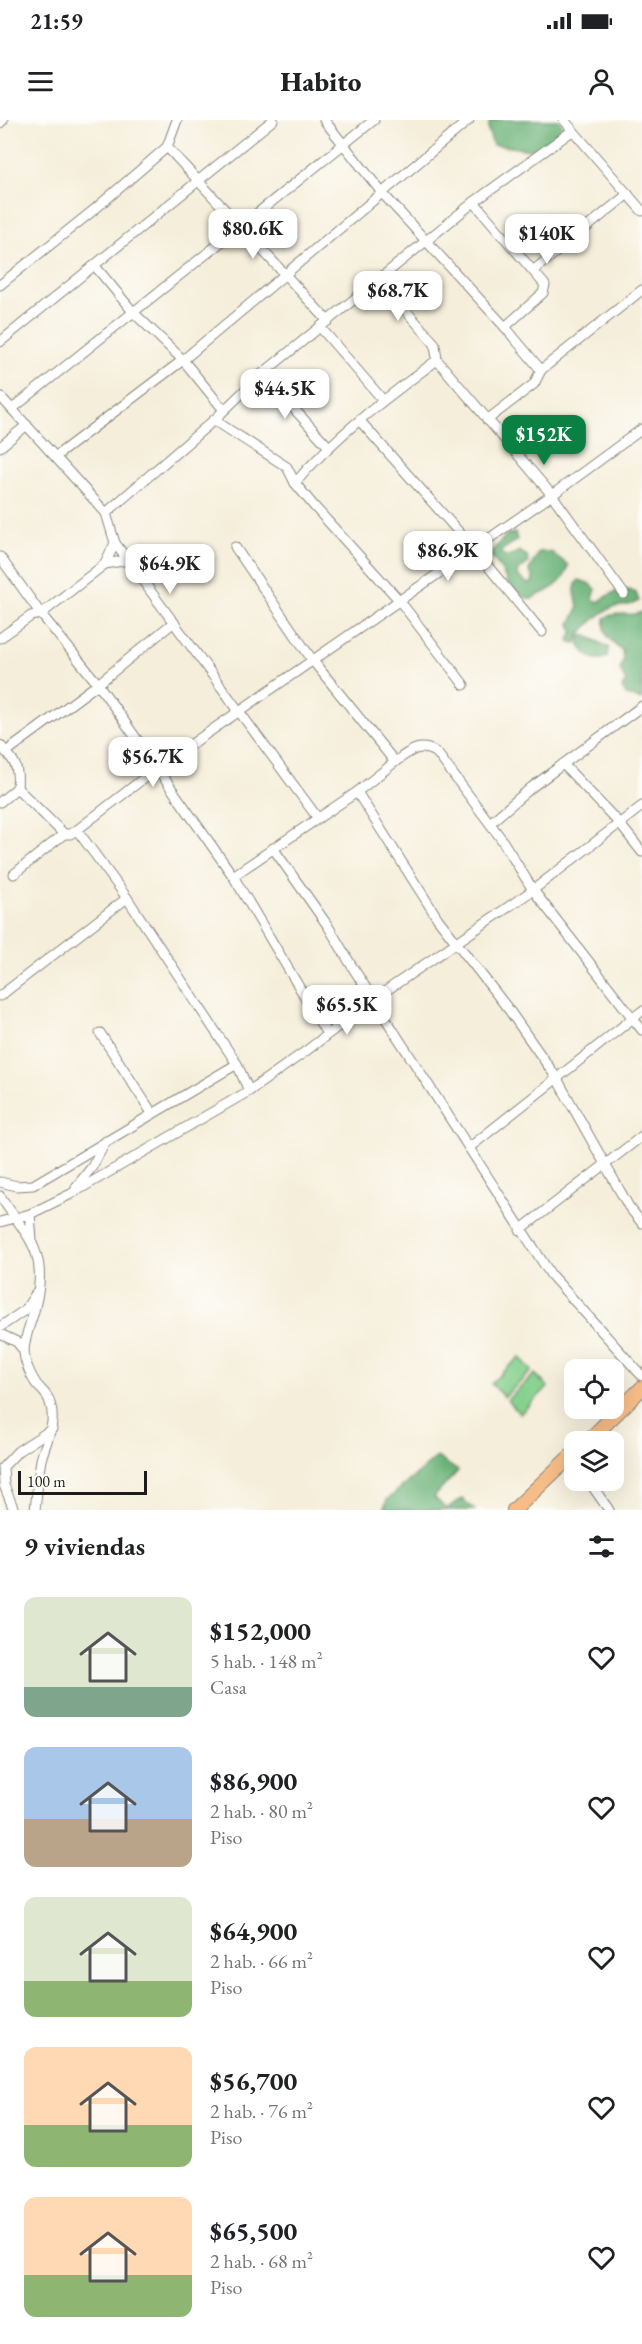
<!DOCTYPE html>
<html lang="es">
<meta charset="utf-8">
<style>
body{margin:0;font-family:"EB Garamond",serif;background:#f6f6f6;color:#202124;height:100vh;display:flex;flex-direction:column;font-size:22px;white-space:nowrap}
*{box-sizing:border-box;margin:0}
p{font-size:20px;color:#757577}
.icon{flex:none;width:33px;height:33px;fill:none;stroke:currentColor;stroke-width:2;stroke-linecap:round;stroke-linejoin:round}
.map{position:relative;height:1390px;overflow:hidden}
.drawer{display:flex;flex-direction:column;background:#fff;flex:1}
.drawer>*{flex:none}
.controls{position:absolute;left:564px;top:1239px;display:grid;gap:12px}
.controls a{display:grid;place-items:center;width:60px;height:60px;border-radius:12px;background:#fff;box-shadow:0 6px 24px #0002;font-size:30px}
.scale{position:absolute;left:18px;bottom:15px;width:129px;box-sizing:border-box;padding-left:6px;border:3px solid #1c1c1c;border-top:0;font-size:16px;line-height:21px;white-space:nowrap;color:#1c1c1c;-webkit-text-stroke:4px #fdfcf7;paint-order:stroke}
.price{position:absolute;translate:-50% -51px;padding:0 14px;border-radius:12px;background:#fff;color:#222;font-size:20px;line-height:39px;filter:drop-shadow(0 2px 3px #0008)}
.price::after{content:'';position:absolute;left:50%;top:36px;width:18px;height:14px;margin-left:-9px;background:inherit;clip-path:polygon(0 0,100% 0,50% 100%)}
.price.on{background:#0b8043;color:#fff}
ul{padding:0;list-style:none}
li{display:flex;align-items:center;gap:18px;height:150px;padding:0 24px}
li span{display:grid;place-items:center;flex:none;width:168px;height:120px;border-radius:12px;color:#555}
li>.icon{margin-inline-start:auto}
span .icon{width:72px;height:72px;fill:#fffc;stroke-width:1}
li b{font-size:26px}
h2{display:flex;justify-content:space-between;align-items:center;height:72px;padding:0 24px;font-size:26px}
.status{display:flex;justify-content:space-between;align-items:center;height:42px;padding:0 30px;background:#fff;direction:ltr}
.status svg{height:16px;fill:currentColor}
header{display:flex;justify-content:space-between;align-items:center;height:78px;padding:0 24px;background:#fff;font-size:27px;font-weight:800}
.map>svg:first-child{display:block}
.green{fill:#86d18e;stroke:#517655;stroke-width:1.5}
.forest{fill:#6cb379;stroke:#44684a;stroke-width:1.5}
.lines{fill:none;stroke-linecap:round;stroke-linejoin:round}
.minor-casing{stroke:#88857b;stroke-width:11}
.primary-casing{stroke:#88857b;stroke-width:16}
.minor{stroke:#fff;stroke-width:9}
.primary{stroke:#f7bd88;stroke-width:14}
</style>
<div class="status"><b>21:59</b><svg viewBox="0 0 49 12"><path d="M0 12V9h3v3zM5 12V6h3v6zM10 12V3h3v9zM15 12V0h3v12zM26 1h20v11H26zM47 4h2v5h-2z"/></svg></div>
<header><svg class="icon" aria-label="menu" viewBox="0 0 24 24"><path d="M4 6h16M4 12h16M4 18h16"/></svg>Habito<svg class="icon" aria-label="person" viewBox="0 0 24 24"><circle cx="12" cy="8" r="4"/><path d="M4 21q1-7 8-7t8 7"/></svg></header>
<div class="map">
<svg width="642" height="1390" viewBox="0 0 642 1390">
<rect width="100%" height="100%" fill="#fdfcf7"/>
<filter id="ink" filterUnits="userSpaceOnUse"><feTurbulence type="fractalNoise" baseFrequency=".0167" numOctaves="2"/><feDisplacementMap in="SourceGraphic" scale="12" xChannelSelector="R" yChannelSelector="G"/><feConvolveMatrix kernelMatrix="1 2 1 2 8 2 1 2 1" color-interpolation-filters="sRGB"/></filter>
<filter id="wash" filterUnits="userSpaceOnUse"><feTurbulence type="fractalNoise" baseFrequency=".008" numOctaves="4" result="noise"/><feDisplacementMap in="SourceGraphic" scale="24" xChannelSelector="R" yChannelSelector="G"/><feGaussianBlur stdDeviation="1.35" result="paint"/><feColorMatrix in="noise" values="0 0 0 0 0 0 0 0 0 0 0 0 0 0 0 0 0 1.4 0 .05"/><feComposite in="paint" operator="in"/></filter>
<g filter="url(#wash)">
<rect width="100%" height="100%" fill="#f5eeda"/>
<g class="green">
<polygon points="520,1237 532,1251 504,1277 491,1263"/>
<polygon points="535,1254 548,1267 520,1294 507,1280"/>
</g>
<g class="forest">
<path d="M490,0H559L563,7C543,43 526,26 493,25L488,9Z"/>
<path d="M515,413L517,420L501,431L502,435L508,437L519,431L527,436L528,443L519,450L517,455L528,464L532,463L533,458L529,450L539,432H551L568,445C566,465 546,471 531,479C505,471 511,465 499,446C496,442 493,439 490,434L507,414Z"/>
<path d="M579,460L588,463L596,469L593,479L598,482C610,475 620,464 636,473L639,481C630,487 624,485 615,487C603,489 578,512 576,523L570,522L569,519L573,511L570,504L578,488C577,477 571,469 579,460Z"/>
<path d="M642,492V580L626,575L622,567L626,562L620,549L623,540L622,530C609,519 603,516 605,498C617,490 630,498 642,492Z"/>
<path d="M586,515L609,528L607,537C594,543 585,535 579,524L580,517Z"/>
<polygon points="437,1337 458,1351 434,1377 446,1389 462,1379 475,1390 383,1390 387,1380"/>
</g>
</g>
<g filter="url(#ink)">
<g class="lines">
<g class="minor-casing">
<g id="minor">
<polyline points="324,0 383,74 505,207 541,250"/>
<polyline points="564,0 642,91"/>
<polyline points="0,3 3,0"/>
<polyline points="167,27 328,201"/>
<polyline points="474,82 545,165 543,173 505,207"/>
<polyline points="95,146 134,193 183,240 223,289"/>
<polyline points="534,150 628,74"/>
<polyline points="0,165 95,89 167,27 177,0"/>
<polyline points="320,207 383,280"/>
<polyline points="0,222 273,0"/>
<polyline points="437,240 552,375 624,474"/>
<polyline points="262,254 329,327"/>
<polyline points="0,276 106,393 115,423 317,697"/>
<polyline points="12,289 374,0"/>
<polyline points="214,300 287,347 295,363 313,385 399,480 464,565"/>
<polyline points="487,300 534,264 541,250 642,170"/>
<polyline points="360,301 473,428 542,512"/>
<polyline points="0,327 27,305"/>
<polyline points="56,336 183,240 469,0"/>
<path d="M295,363C336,315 386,278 437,240L435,224L379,160"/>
<polyline points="106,393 214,300 262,254 320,207 474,82 572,11"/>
<polyline points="0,437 41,494 98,564 233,756 327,914"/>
<polyline points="105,444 128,440"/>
<polyline points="0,518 31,496 41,494 105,444 115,423"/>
<path d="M0,625C15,641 19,646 17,668L0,682"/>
<polyline points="6,632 98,564 174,502"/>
<path d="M395,642C409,631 420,622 437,633L500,717L533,770L642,910"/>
<polyline points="563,644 619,703 642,732"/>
<polyline points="17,668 64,714"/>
<polyline points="357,672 438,799 509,890 556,957 629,1087 642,1103"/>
<polyline points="490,703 532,667 642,586"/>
<polyline points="77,710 127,778 237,944 249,971"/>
<polyline points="273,728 328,806 353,848 551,1155 642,1256"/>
<polyline points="14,754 64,714 70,714 77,710 157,648 552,375 642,309"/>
<polyline points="233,756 357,672 395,642 313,541 235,427"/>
<polyline points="0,876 127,778"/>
<polyline points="100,913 152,993"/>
<polyline points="470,1027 642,891"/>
<polyline points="0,1062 17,1066 33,1065 237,944"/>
<polyline points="76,1067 92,1047 106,1021"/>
<path d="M0,1076C29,1119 49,1132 35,1187C32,1200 24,1218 24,1231C24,1241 31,1257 37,1265C42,1271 48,1274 50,1283C57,1304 46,1320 41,1340C38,1356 37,1374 35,1390"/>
<polyline points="0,1102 30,1094"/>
<polyline points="520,1110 642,1016"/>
<polyline points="32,1121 30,1094 71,1074 249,971 306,931 374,879 533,770 642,686"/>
<polyline points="0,1207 25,1190 37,1172"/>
<polyline points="0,1214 17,1222 24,1231"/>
<polyline points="588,1360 609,1390"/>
<polyline points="14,1390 4,1365 3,1347 18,1331 52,1309"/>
</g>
</g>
<g class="primary-casing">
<g id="primary">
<polyline points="587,1322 642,1268"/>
<polyline points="514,1390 574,1333"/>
</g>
</g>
<use href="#minor" class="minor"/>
<use href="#primary" class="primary"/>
</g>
</g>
</svg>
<div class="controls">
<a><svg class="icon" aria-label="locate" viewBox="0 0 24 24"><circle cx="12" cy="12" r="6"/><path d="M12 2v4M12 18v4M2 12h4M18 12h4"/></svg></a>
<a><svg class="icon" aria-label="layers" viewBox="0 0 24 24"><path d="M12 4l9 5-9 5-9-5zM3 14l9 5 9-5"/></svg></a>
</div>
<div class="scale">100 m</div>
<b class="price" style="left:253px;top:140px">$80.6K</b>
<b class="price" style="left:547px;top:145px">$140K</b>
<b class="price" style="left:398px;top:202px">$68.7K</b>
<b class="price" style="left:285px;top:300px">$44.5K</b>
<b class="price on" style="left:544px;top:346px">$152K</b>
<b class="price" style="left:448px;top:462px">$86.9K</b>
<b class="price" style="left:170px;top:475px">$64.9K</b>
<b class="price" style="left:153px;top:668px">$56.7K</b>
<b class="price" style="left:347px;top:916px">$65.5K</b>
</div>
<section class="drawer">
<h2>9 viviendas<svg class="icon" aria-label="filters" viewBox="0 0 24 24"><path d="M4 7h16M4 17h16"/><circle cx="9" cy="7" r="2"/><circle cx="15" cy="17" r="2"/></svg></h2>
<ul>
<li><span style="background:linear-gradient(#dfe7d0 75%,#7fa58c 0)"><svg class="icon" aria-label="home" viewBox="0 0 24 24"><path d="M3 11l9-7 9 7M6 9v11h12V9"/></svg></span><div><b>$152,000</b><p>5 hab. · 148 m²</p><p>Casa</p></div><svg class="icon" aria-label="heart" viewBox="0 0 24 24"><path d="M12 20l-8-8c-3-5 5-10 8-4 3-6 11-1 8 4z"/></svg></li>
<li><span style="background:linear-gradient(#a9c7e8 60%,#b9a48a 0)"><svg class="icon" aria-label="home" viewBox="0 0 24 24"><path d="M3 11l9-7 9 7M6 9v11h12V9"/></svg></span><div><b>$86,900</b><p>2 hab. · 80 m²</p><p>Piso</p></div><svg class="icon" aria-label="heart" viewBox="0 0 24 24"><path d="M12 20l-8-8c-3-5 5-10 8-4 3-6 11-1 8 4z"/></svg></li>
<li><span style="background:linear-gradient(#dfe7d0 70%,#8fb573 0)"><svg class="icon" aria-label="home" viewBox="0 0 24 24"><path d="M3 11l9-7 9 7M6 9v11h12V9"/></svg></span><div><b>$64,900</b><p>2 hab. · 66 m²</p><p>Piso</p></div><svg class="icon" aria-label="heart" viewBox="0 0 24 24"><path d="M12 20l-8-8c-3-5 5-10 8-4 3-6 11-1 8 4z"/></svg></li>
<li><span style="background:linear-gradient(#ffd9b3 65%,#8fb573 0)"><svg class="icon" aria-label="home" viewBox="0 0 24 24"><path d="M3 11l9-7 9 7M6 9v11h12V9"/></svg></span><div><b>$56,700</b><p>2 hab. · 76 m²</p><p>Piso</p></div><svg class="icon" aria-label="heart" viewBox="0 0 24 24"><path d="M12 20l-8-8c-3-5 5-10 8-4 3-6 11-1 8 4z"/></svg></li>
<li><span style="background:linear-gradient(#ffd9b3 65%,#8fb573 0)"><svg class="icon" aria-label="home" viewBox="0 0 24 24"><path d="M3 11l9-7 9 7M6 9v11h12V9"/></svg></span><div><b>$65,500</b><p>2 hab. · 68 m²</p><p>Piso</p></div><svg class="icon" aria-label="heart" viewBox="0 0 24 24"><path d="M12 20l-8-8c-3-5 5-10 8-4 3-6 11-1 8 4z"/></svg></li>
</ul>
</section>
